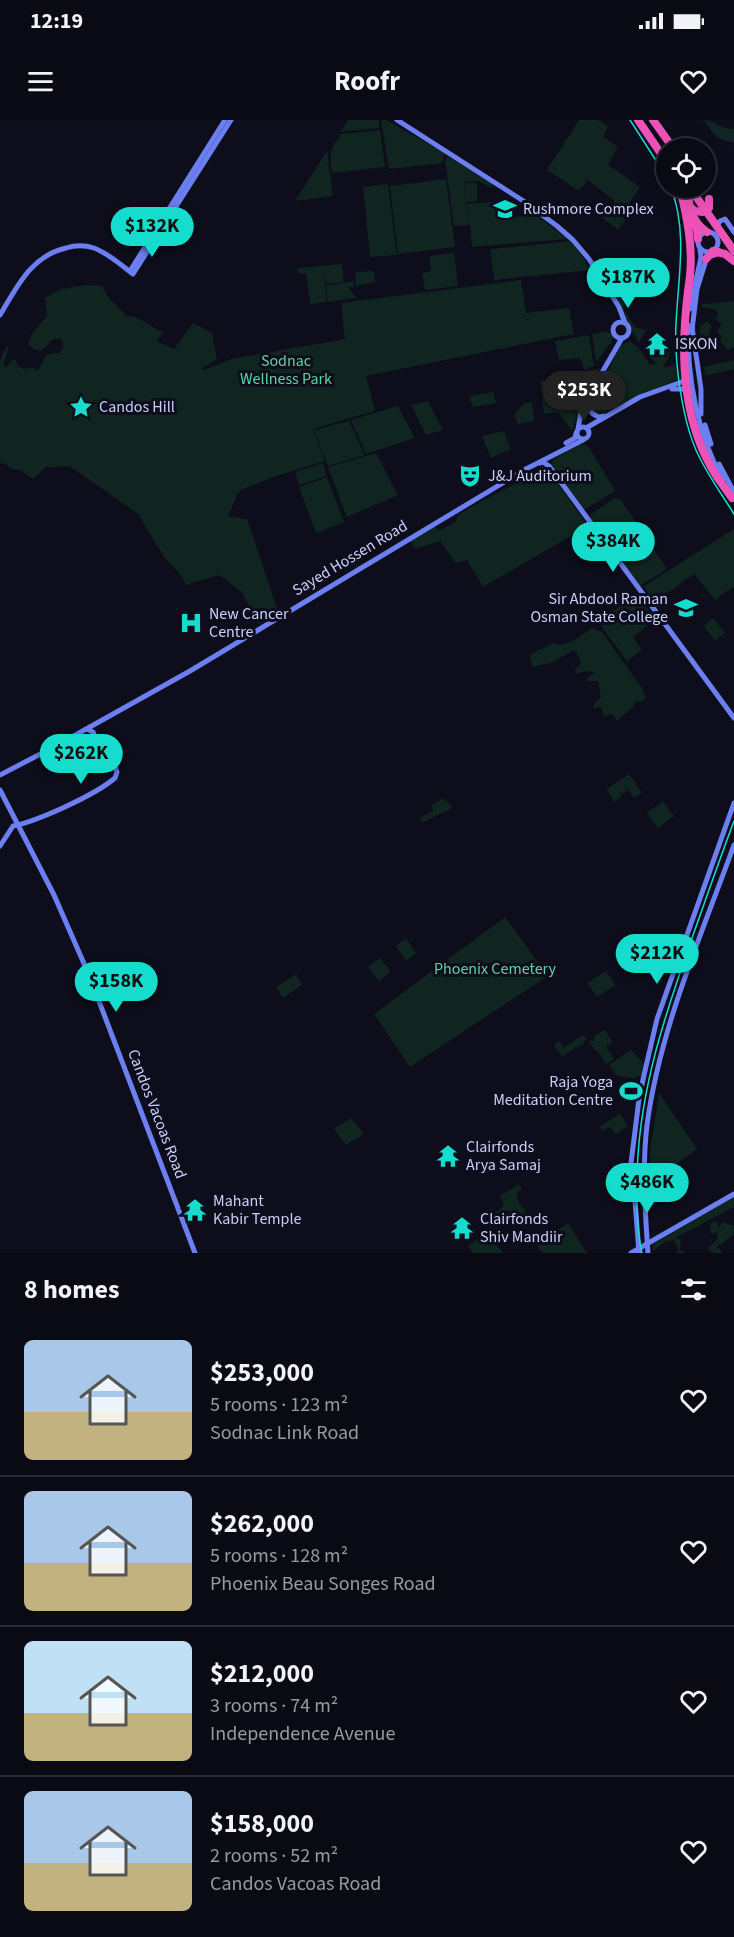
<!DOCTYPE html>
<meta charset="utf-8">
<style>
body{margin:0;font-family:"Source Sans 3",sans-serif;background:#13131d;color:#f1f3f6;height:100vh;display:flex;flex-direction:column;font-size:22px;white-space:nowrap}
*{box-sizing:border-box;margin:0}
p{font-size:20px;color:#999aa0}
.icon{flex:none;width:33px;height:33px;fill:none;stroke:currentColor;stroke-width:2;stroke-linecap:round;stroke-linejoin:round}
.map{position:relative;height:1133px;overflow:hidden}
.sheet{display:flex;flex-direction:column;background:#0a0a14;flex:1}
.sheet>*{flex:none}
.buttons{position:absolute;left:656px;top:18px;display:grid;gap:12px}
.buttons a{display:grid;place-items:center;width:60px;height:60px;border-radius:50%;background:#0a0a14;box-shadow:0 6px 24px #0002,0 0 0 2px #2a2b34;font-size:30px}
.price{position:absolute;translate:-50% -51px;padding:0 14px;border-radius:21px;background:#15dccd;color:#111;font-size:20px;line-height:39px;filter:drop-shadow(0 2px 3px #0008)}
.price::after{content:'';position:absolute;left:50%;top:36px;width:18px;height:14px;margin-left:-9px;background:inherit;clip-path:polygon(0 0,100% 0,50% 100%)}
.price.on{background:#222;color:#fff}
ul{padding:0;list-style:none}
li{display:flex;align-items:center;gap:18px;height:150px;padding:0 24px}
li+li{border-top:2px solid #2a2b34}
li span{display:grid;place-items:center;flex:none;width:168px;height:120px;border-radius:9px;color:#555}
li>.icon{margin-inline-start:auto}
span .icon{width:72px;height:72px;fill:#fffc;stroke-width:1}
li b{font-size:26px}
h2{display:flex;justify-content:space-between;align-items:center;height:72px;padding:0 24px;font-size:26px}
.status{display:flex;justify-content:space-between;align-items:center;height:42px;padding:0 30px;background:#0a0a14;direction:ltr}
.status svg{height:16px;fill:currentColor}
header{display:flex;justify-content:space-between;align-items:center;height:78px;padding:0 24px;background:#0a0a14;font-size:27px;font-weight:700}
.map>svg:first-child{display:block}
.green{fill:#102420}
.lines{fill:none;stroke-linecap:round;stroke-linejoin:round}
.stream{stroke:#0f293c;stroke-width:1.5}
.secondary{stroke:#6b7ff1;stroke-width:5}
.highway{stroke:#ee52b8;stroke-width:8}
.tram{stroke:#15dccd;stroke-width:1.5}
.highway-bridge{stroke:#ee52b8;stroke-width:8}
.labels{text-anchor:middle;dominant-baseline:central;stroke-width:6;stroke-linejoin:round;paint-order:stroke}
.poi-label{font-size:16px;fill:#cbcefa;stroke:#0d0d1b;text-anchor:start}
.park-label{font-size:16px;fill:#5fd2a1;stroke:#0d0d1b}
.street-label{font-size:16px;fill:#cbcefa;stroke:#0d0d1b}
</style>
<div class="status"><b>12:19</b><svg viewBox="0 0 49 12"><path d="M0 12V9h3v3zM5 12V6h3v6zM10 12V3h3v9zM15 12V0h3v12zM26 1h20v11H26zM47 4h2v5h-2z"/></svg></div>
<header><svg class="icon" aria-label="menu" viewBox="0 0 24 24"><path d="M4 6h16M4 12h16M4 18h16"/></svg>Roofr<svg class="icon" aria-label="heart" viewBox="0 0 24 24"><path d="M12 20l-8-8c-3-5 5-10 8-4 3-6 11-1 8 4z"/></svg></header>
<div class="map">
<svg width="734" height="1133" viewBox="0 0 734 1133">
<rect width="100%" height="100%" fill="#0d0d1b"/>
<g class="green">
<polygon points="348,0 379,0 379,8 341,12"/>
<polygon points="381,0 386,0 445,33 442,43 389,49"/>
<polygon points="579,0 598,0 608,6 603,17 618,26 608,45 640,67 626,88 631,92 618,110 603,98 615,81 588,60 579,71 547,50"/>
<path d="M707,0C716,1 721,9 734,9V23C717,19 713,18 707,0Z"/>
<path d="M380,10L385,47L332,53C328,36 331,28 341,14Z"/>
<polygon points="327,31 333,76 295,81"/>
<path d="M448,36L493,64L492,68L478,61L466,62L465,54L466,81V63H477V82H466L469,102L467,84L493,82L496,94C508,98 520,100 529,90L568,119L472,127L470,105L454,106L445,40Z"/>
<polygon points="446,59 455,127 398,134 390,66"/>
<polygon points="388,64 397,135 370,137 363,67"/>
<polygon points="572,121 591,150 494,160 490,129"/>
<polygon points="454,133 458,166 425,170 422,153 431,151 429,136"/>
<polygon points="657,141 661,167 619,173 625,185 624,190 635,207 646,210 639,223 596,147"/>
<polygon points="342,144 344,162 326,164 323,147 327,182 310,184 306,154 299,154 297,148"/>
<polygon points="374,151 375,162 356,166 355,152"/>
<path d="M521,160L526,193L569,188L574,214L366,256L375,291L313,309L325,341L273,357L241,370L237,375L228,396L247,399L278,492L258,504L242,472L219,455L186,465L180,454L164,437L138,394L71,347C62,345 55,348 46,347L33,359L21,350L11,349L4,343L0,344V240L7,226L9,227L3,245L6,247L12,240H16L18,246L24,249L34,247L35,250H38L47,234L59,233L63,227L62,219C48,216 50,227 40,231L33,229L28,224L32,213L47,196L45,178C51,175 57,170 63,169C72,166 94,164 102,166L108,177L127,196C139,195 151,208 163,212L157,221L174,229L193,203L212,213L217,239L201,249L204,250L231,239L345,219L341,183Z"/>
<polygon points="353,161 354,167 348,167 356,178 328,182 326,166"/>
<polygon points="734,181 734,227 728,230 721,222 721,215 718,213 718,210 722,204 716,200 718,193 716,190 701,187 703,184"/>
<polygon points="707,201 712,206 709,212 713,226 707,230 703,228 699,207"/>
<polygon points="604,212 610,213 613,216 611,223 596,242 592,214"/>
<polygon points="589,215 594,246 585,250 580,238 559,240 555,221"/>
<polygon points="630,221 640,229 649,244 657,245 648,235 658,236 670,232 668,239 663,246 669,247 675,244 678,259 603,293 596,292 591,286 620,226"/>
<polygon points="734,240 734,249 705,256 704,247"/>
<polygon points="600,248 581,285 572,311 559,293 544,293 540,261"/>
<polygon points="493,272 496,283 473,287 469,276"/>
<polygon points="428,281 443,310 426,315 411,285"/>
<polygon points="532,282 534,301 518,304 514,295 523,284"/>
<polygon points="398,286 415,318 366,334 351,300"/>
<polygon points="349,301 365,335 328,346 314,310"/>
<polygon points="504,311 511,329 491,338 482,316"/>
<polygon points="579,325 586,325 590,329 615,371 584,390 551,344 554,339"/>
<polygon points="376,333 398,375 347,397 328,347"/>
<polygon points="323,343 327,356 299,365 295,352"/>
<polygon points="546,347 588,406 483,467 467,440 456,443 440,421 415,429 410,420 435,407 439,411 456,401 458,395 469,388"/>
<polygon points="327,357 344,402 316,413 299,367"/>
<polygon points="615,378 621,380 667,449 640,466 590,398 590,395"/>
<polygon points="734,409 734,466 715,480 694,454 653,483 644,466"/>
<polygon points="637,474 655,500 633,517 642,530 627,541 598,502"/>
<polygon points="713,498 725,513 715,521 704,506"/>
<path d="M592,508L602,512L641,567L646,578L642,581L634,582V586L617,601L613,594L604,596L601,587L594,588V584L601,577L598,561H585L595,552L586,551L576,554L575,550L582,542L574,530L551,543L532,547L530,535L554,523C569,528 580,516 592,508Z"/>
<polygon points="629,654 642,673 634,678 623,663 627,671 623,674 620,672 622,676 614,682 607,669"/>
<polygon points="443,678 449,683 452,688 421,703 420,698 433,691 432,685"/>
<polygon points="663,681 674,696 658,708 647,693"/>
<polygon points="505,797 548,856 410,947 374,894"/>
<polygon points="406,818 416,833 406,841 396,826"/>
<polygon points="380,838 391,852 379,861 368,847"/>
<polygon points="606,851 615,865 597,877 587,863"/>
<polygon points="296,854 302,865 283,878 276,867"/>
<polygon points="605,910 613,922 606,927 614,939 606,944 597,930 595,931 589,920 594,921 594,916"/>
<polygon points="583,915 587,919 583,922 584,924 577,928 576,927 562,937 554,925 559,921 564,928"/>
<polygon points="631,930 644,944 642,955 634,959 616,955 609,945"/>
<polygon points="659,973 697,1029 650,1063 650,1031"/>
<polygon points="620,993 628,1006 616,1014 610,1007 602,1011 600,1007"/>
<polygon points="351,998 364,1014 346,1025 334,1009"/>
<polygon points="519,1064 522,1069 517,1073 517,1080 525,1090 525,1094 515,1096 508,1090 497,1097 495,1093 504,1086 500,1076"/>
<polygon points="734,1076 734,1087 677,1117 676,1119 681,1119 680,1130 686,1133 675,1133 679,1130 673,1119 669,1122 666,1121 653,1131 652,1125"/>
<polygon points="714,1102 718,1103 718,1108 723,1102 734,1106 733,1115 717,1127 723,1133 711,1133 708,1128 718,1119 717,1112 712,1114 710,1111 711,1103"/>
<polygon points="568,1103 587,1133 542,1133 537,1125"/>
<polygon points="490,1117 503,1133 473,1133 468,1126 478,1119 481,1122"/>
</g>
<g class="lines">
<polyline class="stream" points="706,0 706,3 715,11 734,19"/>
<g class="secondary">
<polyline points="397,0 525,82 557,106 573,120 589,139 619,187 625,203"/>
<polyline points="716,107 720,101 725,99 734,112"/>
<circle cx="708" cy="122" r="10"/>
<polyline points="130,151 225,0"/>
<polyline points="690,189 701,137 700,129"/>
<path d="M0,195C17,167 31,136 66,128C75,125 85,125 94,128C108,133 121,145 133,154L231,0"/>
<circle cx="621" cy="210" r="8"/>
<path d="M688,205C687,257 697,314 723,360"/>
<polyline points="692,207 701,269 701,294"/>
<polyline points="692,210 697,169 707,137"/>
<polyline points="672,269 683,269 689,273"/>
<path d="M590,279C587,288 589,293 599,297L604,296"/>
<polyline points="705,305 711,324"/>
<circle cx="583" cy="313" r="6"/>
<polyline points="586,308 640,277 687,260"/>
<polyline points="578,309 582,287 622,218"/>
<polyline points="566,323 575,318 576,313"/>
<polyline points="540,343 543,342 549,346 734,598"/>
<polyline points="719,344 734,372"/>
<polyline points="0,655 54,627 190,551 526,349 583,320"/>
<polyline points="0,670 54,775 89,855 195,1133"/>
<path d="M0,726L13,706C38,701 95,675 115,658L117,652L115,647L104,636L93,612L87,609"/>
<polyline points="631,1133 734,1074"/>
<polyline points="639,1133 635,1081 628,1067 639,979 644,955 657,899 734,683"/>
<path d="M648,1133C645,1091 642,1047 647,1005C660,908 701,816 734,725"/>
</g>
<g class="highway">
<polyline points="638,0 666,41"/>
<polyline points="653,0 673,28"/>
<path d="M680,68C687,97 693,126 690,156"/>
<path d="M689,68C687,85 692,102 707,112"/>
<polyline points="689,86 695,91 703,92 709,88 709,79"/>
<polyline points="694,102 697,110 698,119"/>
<polyline points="713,131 725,134 734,141"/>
<polyline points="706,139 710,135 718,132"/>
<polyline points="717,357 732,378"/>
</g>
<g class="tram">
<polyline points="630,0 666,56"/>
<path d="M671,68C688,112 678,158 676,204C674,240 682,298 696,330C706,353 721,373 734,394"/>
<path d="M642,1133C637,1112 637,1090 637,1069C636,982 662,903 691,821C705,781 719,741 734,701"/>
</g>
<g class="highway-bridge">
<polyline points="690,68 734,131"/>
<path d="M690,156C680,224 679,298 717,357"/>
</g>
</g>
<defs>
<g id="university-bare" transform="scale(1.8)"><path d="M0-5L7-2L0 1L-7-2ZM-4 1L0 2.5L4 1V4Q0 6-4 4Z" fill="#15dccd" stroke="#0d0d1b" stroke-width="2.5" paint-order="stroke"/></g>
<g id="temple-bare" transform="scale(1.8)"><path d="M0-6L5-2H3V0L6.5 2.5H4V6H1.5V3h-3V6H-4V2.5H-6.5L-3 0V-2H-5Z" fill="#15dccd" stroke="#0d0d1b" stroke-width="2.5" paint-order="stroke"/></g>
<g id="sight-bare" transform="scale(1.8)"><path d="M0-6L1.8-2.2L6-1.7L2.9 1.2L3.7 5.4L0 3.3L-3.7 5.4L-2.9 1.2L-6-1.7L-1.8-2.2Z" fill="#15dccd" stroke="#0d0d1b" stroke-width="2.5" paint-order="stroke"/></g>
<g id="theatre-bare" transform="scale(1.8)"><path d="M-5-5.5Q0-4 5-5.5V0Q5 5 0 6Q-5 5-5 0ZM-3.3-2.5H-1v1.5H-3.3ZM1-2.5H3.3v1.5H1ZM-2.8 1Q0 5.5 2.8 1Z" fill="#15dccd" stroke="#0d0d1b" stroke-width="2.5" paint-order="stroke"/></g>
<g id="school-bare" transform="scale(1.8)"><path d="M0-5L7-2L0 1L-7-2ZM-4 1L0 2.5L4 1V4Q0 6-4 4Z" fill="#15dccd" stroke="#0d0d1b" stroke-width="2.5" paint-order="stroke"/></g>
<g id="hospital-bare" transform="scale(1.8)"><path d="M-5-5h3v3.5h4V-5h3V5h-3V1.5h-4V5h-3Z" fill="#15dccd" stroke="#0d0d1b" stroke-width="2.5" paint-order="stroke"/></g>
<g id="stadium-bare" transform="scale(1.8)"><path d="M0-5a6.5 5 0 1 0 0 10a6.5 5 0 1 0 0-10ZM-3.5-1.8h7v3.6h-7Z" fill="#15dccd" stroke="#0d0d1b" stroke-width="2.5" paint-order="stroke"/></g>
</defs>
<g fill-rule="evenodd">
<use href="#university-bare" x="505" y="89"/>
<use href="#temple-bare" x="657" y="224"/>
<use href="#sight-bare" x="81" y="287"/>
<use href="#theatre-bare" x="470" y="356"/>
<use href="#school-bare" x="686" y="488"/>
<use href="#hospital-bare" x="191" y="503"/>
<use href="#stadium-bare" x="631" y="971"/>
<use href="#temple-bare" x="448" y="1036"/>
<use href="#temple-bare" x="195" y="1090"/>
<use href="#temple-bare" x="462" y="1108"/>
</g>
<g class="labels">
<g class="poi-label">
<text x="523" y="89">Rushmore Complex</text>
<text x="675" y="224">ISKON</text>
<text x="99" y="287">Candos Hill</text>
<text x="488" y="356">J&amp;J Auditorium</text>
<text x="668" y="479" text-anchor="end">Sir Abdool Raman<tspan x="668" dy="18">Osman State College</tspan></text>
<text x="209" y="494">New Cancer<tspan x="209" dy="18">Centre</tspan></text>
<text x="613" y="962" text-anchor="end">Raja Yoga<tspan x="613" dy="18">Meditation Centre</tspan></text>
<text x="466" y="1027">Clairfonds<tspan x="466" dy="18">Arya Samaj</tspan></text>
<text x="213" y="1081">Mahant<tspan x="213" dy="18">Kabir Temple</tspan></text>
<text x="480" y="1099">Clairfonds<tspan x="480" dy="18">Shiv Mandiir</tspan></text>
</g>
<g class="park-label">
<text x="286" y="241">Sodnac<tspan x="286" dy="18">Wellness Park</tspan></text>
<text x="495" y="849">Phoenix Cemetery</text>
</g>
<g class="street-label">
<text transform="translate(350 438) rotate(-31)">Sayed Hossen Road</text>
<text transform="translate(157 994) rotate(69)">Candos Vacoas Road</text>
</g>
</g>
</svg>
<div class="buttons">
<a><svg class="icon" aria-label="locate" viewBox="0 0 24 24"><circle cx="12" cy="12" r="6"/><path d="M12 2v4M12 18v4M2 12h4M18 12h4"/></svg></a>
</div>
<b class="price" style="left:152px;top:138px">$132K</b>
<b class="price" style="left:628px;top:189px">$187K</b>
<b class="price on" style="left:584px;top:302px">$253K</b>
<b class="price" style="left:613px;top:453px">$384K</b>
<b class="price" style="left:81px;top:665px">$262K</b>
<b class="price" style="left:657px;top:865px">$212K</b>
<b class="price" style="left:116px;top:893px">$158K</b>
<b class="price" style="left:647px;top:1094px">$486K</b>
</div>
<section class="sheet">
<h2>8 homes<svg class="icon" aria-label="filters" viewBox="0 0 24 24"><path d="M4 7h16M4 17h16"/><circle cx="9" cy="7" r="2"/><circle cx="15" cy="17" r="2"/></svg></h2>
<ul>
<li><span style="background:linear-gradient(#a9c7e8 60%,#c2b280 0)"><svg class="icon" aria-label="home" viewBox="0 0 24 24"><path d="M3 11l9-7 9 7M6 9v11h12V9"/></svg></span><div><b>$253,000</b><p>5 rooms · 123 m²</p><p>Sodnac Link Road</p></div><svg class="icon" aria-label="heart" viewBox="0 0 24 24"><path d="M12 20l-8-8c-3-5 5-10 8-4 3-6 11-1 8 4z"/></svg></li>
<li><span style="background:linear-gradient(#a9c7e8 60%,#c2b280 0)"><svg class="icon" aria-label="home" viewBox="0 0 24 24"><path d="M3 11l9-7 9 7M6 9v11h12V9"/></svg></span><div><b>$262,000</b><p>5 rooms · 128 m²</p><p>Phoenix Beau Songes Road</p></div><svg class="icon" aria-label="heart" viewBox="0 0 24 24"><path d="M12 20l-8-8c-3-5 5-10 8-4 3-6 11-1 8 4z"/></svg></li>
<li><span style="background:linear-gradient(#bfe0f5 60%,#c2b280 0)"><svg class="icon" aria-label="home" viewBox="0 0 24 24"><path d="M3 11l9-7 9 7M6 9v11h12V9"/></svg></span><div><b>$212,000</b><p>3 rooms · 74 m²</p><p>Independence Avenue</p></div><svg class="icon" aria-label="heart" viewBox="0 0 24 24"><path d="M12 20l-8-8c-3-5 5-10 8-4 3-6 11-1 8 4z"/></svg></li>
<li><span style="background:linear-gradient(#a9c7e8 60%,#c2b280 0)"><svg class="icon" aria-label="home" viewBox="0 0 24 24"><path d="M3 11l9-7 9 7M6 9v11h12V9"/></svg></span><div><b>$158,000</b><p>2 rooms · 52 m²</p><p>Candos Vacoas Road</p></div><svg class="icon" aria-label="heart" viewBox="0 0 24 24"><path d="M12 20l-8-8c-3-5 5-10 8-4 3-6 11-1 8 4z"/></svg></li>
</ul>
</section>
